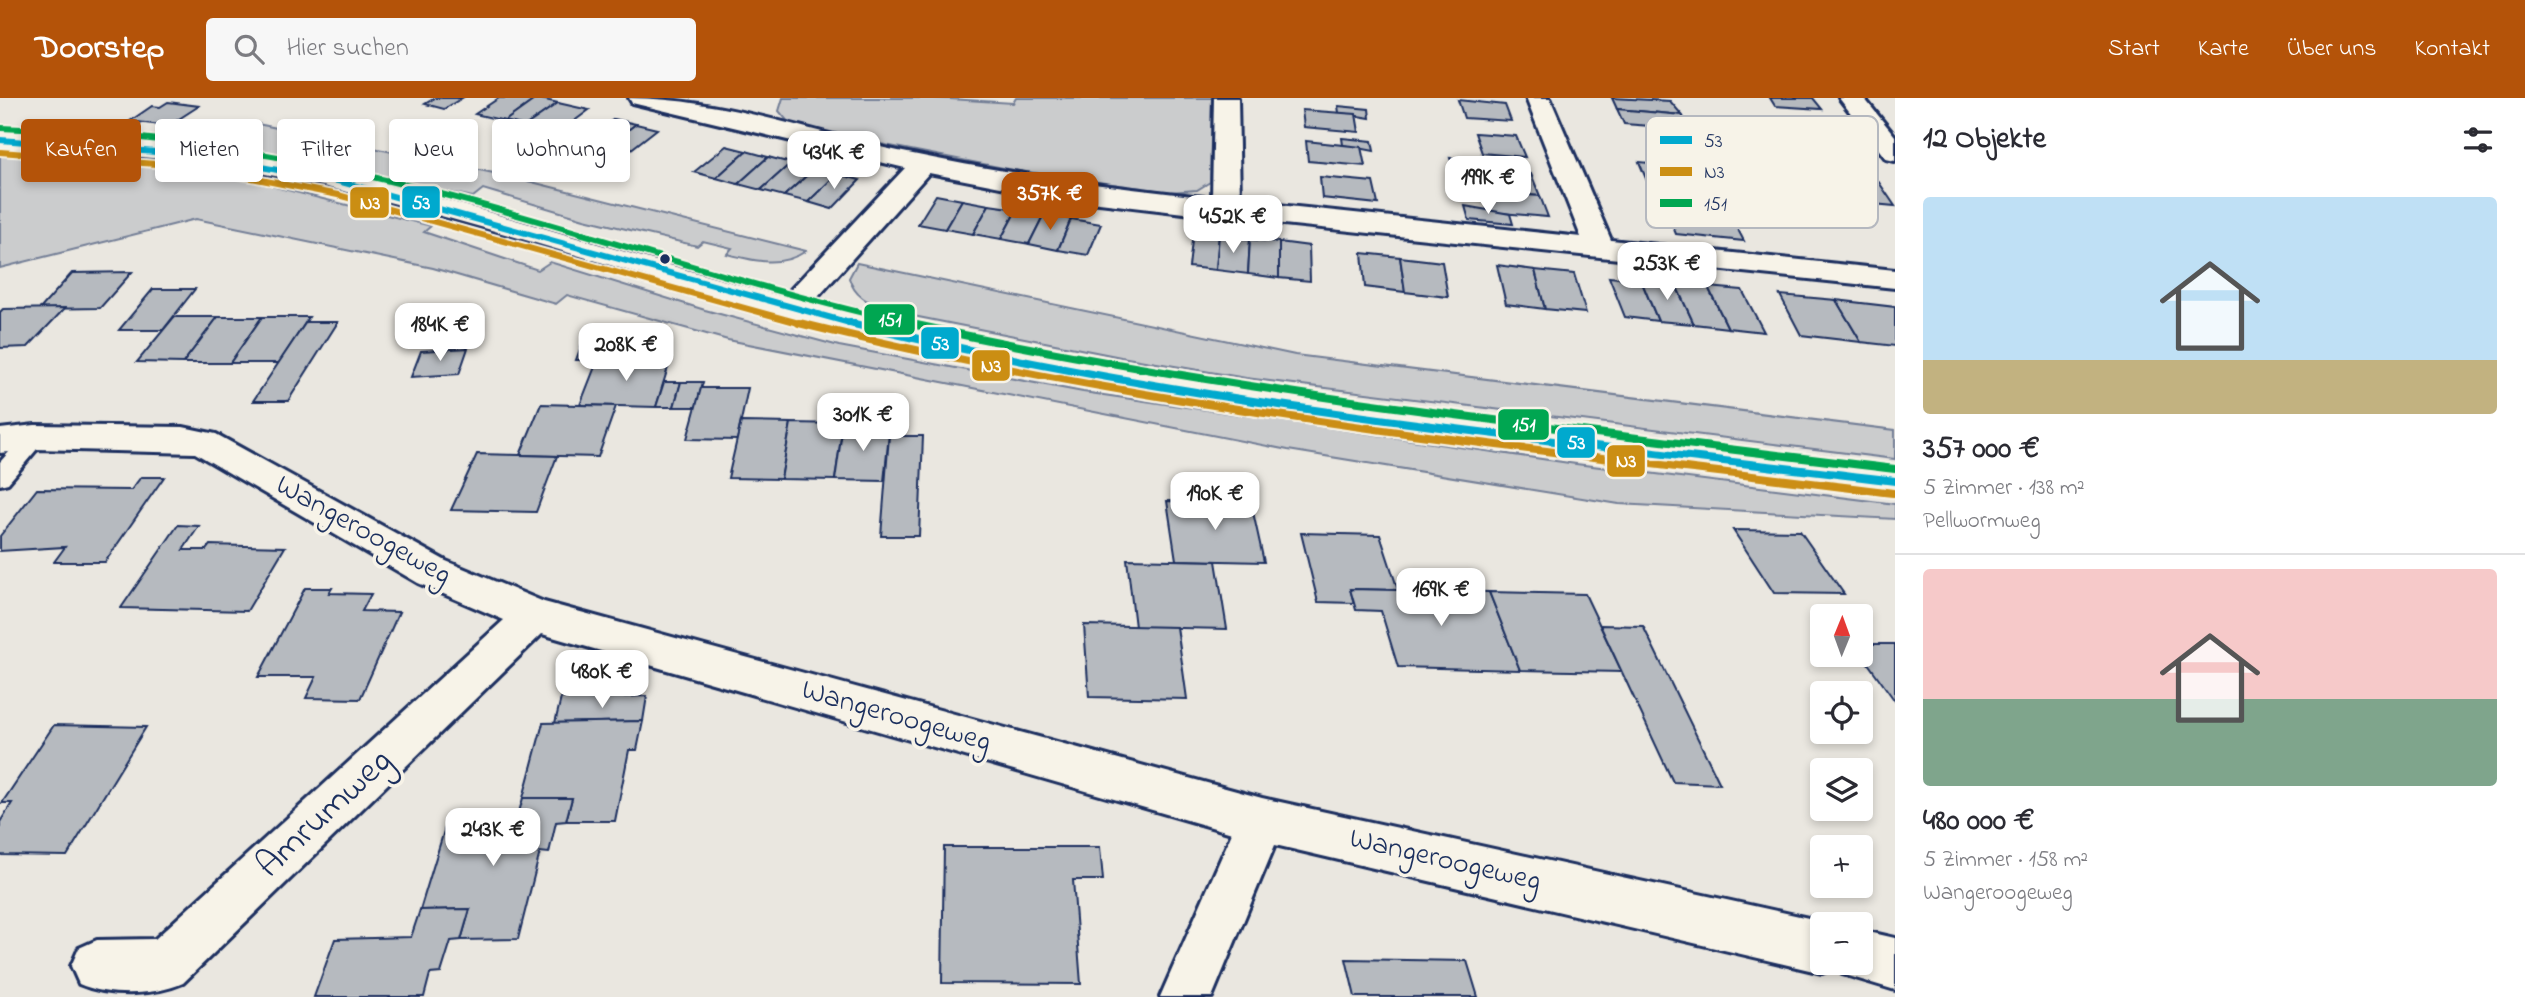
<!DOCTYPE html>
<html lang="de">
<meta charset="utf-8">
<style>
body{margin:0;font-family:"Indie Flower",sans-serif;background:#f7f7f7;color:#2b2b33;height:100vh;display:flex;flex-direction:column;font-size:26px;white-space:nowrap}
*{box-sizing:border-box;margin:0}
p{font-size:23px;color:#7c7c81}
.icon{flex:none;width:38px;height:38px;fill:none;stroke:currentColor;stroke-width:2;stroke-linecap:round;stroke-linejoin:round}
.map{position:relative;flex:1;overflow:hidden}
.side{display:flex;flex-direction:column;background:#fff;width:630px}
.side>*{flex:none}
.hud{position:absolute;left:21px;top:21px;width:665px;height:63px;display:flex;gap:14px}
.needle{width:46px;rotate:1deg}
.tools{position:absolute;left:1810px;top:506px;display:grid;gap:14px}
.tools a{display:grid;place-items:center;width:63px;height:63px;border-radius:7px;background:#fff;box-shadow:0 4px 10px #0003;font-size:35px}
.price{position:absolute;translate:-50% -60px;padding:0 16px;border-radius:14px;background:#fff;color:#222;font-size:23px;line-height:46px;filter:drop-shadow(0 2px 4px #0008)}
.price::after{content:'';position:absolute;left:50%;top:42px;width:21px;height:16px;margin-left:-10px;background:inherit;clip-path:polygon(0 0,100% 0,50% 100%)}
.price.selected{background:#b45309;color:#fff}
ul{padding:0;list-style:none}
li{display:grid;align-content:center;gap:14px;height:371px;padding:0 28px}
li+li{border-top:2px solid #e1e1e2}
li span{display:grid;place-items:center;height:217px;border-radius:7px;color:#555}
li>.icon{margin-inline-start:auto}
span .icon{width:126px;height:126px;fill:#fffc;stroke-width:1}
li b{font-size:30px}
h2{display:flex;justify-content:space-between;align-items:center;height:84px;padding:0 28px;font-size:30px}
.tag{padding:0 24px;border-radius:7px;background:#fff;box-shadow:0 4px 10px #0003;font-size:24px;line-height:63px}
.tag.selected{background:#b45309;color:#fff}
header{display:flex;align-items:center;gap:42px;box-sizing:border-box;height:98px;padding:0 35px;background:#b45309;color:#fff}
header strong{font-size:33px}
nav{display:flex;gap:38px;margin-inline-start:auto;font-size:24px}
.search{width:490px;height:63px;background:#f7f7f7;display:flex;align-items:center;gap:18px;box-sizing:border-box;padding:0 24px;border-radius:7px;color:#7c7c81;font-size:26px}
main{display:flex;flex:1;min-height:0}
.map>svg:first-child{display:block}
.green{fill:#cbcccd;stroke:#737e96;stroke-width:2}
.building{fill:#b6babf;stroke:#1b2f5e;stroke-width:2}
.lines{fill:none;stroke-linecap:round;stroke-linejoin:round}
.lane-casing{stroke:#1b2f5e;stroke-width:6}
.street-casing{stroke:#1b2f5e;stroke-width:6}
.secondary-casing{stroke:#1b2f5e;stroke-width:6}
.lane{fill:#f7f3e8;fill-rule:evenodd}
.street{fill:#f7f3e8;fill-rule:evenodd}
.secondary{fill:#f7f3e8;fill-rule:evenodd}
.bus-1-far1-casing{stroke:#f7f3e8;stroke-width:10}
.bus-1-casing{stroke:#f7f3e8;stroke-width:13}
.bus-2-far1-casing{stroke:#f7f3e8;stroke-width:10}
.bus-2-casing{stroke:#f7f3e8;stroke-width:13}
.bus-3-far1-casing{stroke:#f7f3e8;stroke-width:10}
.bus-3-casing{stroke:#f7f3e8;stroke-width:13}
.bus-1-far1{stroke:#00a9ce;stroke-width:6}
.bus-1{stroke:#00a9ce;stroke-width:8}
.bus-2-far1{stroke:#cb8e13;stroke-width:6}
.bus-2{stroke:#cb8e13;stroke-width:8}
.bus-3-far1{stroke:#00a651;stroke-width:6}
.bus-3{stroke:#00a651;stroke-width:8}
.bus-dot{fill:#1b2f5e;stroke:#f7f3e8;stroke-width:2.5}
.labels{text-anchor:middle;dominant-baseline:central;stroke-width:7;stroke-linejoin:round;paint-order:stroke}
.street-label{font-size:30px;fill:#1b2f5e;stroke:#f7f3e8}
.near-street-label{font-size:37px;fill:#1b2f5e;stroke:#f7f3e8}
.key{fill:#f7f3e8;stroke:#b5b8bf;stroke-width:2}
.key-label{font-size:19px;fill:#1b2f5e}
.line-badge{stroke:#f7f3e8;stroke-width:2.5}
.badge-label{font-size:19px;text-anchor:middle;font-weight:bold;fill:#fff}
</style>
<header>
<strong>Doorstep</strong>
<div class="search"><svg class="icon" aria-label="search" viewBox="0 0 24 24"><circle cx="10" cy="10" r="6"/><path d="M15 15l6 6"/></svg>Hier suchen</div>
<nav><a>Start</a><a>Karte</a><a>Über uns</a><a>Kontakt</a></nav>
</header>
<main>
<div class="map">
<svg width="1895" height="899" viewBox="0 0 1895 899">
<rect width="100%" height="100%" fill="#eae7e0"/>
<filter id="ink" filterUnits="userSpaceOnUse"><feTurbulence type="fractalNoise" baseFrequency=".0143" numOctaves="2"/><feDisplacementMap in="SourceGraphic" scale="14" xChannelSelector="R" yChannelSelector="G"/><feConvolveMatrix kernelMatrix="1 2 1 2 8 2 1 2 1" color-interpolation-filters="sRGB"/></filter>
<g filter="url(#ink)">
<g class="green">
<polygon points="783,0 934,0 1013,5 1016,0 1212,0 1210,84 1197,92 1170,94 1019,73 813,33 789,25 779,13"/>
<path d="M248,24L508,78L806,153C781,170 754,163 727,156L732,150L703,143L697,148L584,121L483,91L473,99L223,45Z"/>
<polygon points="0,52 94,57 219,75 431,128 424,134 538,172 550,164 705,212 839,248 1083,294 1576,366 1895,406 1895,421 1619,406 1288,352 728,242 567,197 556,206 433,170 196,121 0,170"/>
<path d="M857,165L1295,257L1895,332V361L1246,280L1121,259L888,213C870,205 855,200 849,180Z"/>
</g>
<g class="building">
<polygon points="435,0 462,0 444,11 425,6"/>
<polygon points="499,0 537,0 505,23 475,16"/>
<polygon points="537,0 558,5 525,28 505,23"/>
<polygon points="1612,0 1670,3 1682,17 1617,11"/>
<polygon points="1770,0 1813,0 1822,11 1775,8"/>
<polygon points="1458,2 1505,7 1511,23 1464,20"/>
<polygon points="168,4 199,8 168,28 130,23 152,8 160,9"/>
<polygon points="558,5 589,12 557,36 525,28"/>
<polygon points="1338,8 1369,11 1370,20 1339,15"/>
<polygon points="1617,11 1682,17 1695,38 1654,35 1651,28 1624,26"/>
<polygon points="1302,12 1356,16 1359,34 1304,29"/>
<polygon points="614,21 636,26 603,51 581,45"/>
<polygon points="636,26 657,31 625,56 603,51"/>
<polygon points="1475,35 1516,38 1525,59 1482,55"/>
<polygon points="1342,40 1372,43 1374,53 1343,47"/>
<polygon points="1306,43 1361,49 1365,68 1308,63"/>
<polygon points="726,48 746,53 716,80 694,74"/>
<polygon points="746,53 768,59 738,86 716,80"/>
<polygon points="768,59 791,65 761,92 738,86"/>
<polygon points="1450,60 1494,64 1497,73 1454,72"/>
<polygon points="1639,64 1683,68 1685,72 1700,74 1708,89 1647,83"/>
<polygon points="791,65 814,71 784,98 761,92"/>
<polygon points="814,71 837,76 808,104 784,98"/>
<polygon points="1475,71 1531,76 1540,98 1482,94"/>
<polygon points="837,76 860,82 832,111 808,104"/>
<polygon points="1320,79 1373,84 1378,106 1322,100"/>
<polygon points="1834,79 1878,83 1895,108 1852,104"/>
<polygon points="1482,94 1540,98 1548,119 1489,114"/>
<polygon points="936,97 962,102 945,131 918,126"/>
<polygon points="962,102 989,107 973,136 945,131"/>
<polygon points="989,107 1017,111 1001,141 973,136"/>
<polygon points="1465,108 1510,116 1513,126 1469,122"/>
<polygon points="1017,111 1044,116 1029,146 1001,141"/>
<polygon points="1044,116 1071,121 1058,152 1029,146"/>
<polygon points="1668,117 1734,124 1744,143 1676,136"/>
<polygon points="1071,121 1101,126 1088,157 1058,152"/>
<polygon points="1193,134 1219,137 1216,172 1189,169"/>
<polygon points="1219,137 1250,141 1248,176 1216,172"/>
<polygon points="1250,141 1279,144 1279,180 1248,176"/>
<polygon points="1279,144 1309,148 1310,183 1279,180"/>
<polygon points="1362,155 1400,159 1405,194 1365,189"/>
<polygon points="1400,159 1442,164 1448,199 1405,194"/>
<polygon points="1497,167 1535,172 1545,211 1506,206"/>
<polygon points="1535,172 1574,176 1586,215 1545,211"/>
<polygon points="132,174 100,210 40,211 72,175"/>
<polygon points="1609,179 1641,182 1658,223 1625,219"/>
<polygon points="1641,182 1675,185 1694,226 1658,223"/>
<polygon points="1675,185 1708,189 1728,230 1694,226"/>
<polygon points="1708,189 1742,192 1764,234 1728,230"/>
<polygon points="153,191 195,191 163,232 119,232"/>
<polygon points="1780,197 1836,202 1861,244 1801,237"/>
<polygon points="1836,202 1895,209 1895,248 1861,244"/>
<polygon points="65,210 28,249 0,250 0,214 3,211"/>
<polygon points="174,219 218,219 183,265 137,264"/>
<polygon points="218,219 262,219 230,265 183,265"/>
<polygon points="262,219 309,219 279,265 230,265"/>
<polygon points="306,224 338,224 288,303 253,303"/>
<polygon points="583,243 630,243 624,262 576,262"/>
<polygon points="468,250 459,276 411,279 421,253"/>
<polygon points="598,261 670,263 656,309 580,307"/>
<polygon points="664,284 681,284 674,309 656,309"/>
<polygon points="681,284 703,284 696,309 674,309"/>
<polygon points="701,290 748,290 737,342 687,341"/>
<polygon points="541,306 616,308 598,359 520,357"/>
<polygon points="741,324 791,325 781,381 728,380"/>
<polygon points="791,325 843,326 835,382 781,381"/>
<polygon points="843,326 890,327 884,383 835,382"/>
<polygon points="889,338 923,338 919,438 881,438"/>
<polygon points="477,356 557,358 536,414 451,412"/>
<polygon points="141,379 164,379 105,464 54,464 65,449 0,453 0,438 37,391 131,392"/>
<polygon points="1167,403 1251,405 1264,464 1176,462"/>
<polygon points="178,427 199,428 183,452 206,452 210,447 285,449 247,513 121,510"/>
<polygon points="1733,432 1800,433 1844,496 1774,495"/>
<polygon points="1301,435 1380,437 1398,492 1350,491 1354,505 1318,504"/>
<polygon points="1127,461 1216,463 1227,531 1135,529"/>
<polygon points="305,490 332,490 329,495 371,496 362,513 399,514 360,601 306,600 316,579 258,579"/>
<polygon points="1350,491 1489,494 1520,572 1398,569 1381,513 1356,512"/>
<polygon points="1489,494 1585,496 1622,574 1520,572"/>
<polygon points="1084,527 1177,529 1187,601 1089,599"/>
<polygon points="1600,527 1643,528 1720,686 1673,684"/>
<polygon points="1860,546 1895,546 1895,603 1860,554"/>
<polygon points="647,598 643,623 555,625 561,600"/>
<polygon points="643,623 637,652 629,652 615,723 566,723 572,700 523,700 543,625"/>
<polygon points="54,627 146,629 67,758 0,757 0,724 12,705 2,705"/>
<polygon points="523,700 572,700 566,723 556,724 549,755 540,754 518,841 461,842 470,811 420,812 447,723 517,721"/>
<polygon points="944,749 1100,749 1103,782 1073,782 1081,886 942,885"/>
<polygon points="470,811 461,842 451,843 441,875 430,876 424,899 314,899 335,841 411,839 420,812"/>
<polygon points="1346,861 1467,863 1478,899 1355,899"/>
</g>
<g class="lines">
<g class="lane-casing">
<polygon id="lane" points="35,331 43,334 46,339 43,344 8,385 0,387 0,364 27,334"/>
</g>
<g class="street-casing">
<g id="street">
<path d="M629,0C721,0 814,35 903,54C1007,76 1107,89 1212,100L1214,0H1238L1240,103L1581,139L1526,0H1550L1611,142L1895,172V190L1226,120L1057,100L929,75L801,218L790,220L779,218L775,211L779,204L905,70L632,5Z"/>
<polygon points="1839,0 1864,0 1895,38 1895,63 1886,61"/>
<path d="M35,327L183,329L216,336L446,463L544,504L1262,700L1822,823L1828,826H1822V864H1860V832L1895,840V892L1842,876L1838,868L1822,875L1275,747L1212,899H1160L1232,735L542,536L183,885C153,898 109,899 79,886L71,868L79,850L97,842L155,841L504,522L418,485L195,355L35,351L0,355V331Z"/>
</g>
</g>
<g class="secondary-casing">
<path id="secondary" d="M0,34C87,38 174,43 260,59C470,98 671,176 879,222C1213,297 1555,329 1895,370V396C1555,353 1213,319 879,242C671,193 470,115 260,75C175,59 87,54 0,50Z"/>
</g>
<use href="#lane" class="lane"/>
<use href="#street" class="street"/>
<use href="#secondary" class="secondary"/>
<g class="bus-1-far1-casing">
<polyline id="bus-1-far1" points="0,42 195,57 338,83 857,227"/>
</g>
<g class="bus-1-casing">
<path id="bus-1" d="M850,225C1192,309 1546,341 1895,383"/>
</g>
<g class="bus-2-far1-casing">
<polyline id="bus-2-far1" points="0,54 195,69 338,97 806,227"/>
</g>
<g class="bus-2-casing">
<path id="bus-2" d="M799,225C1158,314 1527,350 1893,395"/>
</g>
<g class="bus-3-far1-casing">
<path id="bus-3-far1" d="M1,30C115,35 226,46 337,71C532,113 720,184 915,227"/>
</g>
<g class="bus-3-casing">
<path id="bus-3" d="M907,225C1233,296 1564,331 1895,371"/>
</g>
<use href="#bus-1-far1" class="bus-1-far1"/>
<use href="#bus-1" class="bus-1"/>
<use href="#bus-2-far1" class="bus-2-far1"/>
<use href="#bus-2" class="bus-2"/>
<use href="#bus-3-far1" class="bus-3-far1"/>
<use href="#bus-3" class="bus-3"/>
</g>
</g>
<circle class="bus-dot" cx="665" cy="161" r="6"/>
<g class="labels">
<g class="street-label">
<text transform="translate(363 433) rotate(29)">Wangeroogeweg</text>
<text transform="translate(896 619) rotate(16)">Wangeroogeweg</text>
<text transform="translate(1445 763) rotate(13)">Wangeroogeweg</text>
</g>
<g class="near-street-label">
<text transform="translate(325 716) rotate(-43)">Amrumweg</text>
</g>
</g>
<rect x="1646" y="18" width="232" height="112" rx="10" class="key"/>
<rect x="1660" y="38" width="32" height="8" fill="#00a9ce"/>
<rect x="1660" y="69" width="32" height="9" fill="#cb8e13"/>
<rect x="1660" y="101" width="32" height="8" fill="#00a651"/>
<g class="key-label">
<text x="1704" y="49">53</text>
<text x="1704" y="80">N3</text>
<text x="1704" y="112">151</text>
</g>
<g class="line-badge">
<rect x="401" y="87" width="40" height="34" rx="7" fill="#00a9ce"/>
<rect x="349" y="88" width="41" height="33" rx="7" fill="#cb8e13"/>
<rect x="863" y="205" width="53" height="33" rx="7" fill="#00a651"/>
<rect x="920" y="228" width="40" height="34" rx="7" fill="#00a9ce"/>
<rect x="971" y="251" width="40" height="33" rx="7" fill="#cb8e13"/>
<rect x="1497" y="310" width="53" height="33" rx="7" fill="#00a651"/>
<rect x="1556" y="328" width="40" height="33" rx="7" fill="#00a9ce"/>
<rect x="1606" y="346" width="40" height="34" rx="7" fill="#cb8e13"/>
</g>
<g class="badge-label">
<text x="421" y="111">53</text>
<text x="370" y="111">N3</text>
<text x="890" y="228">151</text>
<text x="940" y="252">53</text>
<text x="991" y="274">N3</text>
<text x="1524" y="333">151</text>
<text x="1576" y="351">53</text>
<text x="1626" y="369">N3</text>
</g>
</svg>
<div class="tools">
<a><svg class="needle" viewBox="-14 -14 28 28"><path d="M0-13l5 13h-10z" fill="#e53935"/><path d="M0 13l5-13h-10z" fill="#7c7c81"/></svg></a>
<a><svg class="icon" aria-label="locate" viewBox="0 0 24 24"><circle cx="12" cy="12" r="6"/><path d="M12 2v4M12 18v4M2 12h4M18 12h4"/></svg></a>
<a><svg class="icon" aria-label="layers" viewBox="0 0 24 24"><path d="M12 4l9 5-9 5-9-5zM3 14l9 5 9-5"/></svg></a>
<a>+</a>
<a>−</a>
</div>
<b class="price" style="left:834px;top:93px">434K €</b>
<b class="price" style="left:1488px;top:118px">199K €</b>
<b class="price selected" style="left:1050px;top:134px">357K €</b>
<b class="price" style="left:1233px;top:157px">452K €</b>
<b class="price" style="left:1667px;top:204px">253K €</b>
<b class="price" style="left:440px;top:265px">184K €</b>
<b class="price" style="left:626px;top:285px">208K €</b>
<b class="price" style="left:863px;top:355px">301K €</b>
<b class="price" style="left:1215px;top:434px">190K €</b>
<b class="price" style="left:1441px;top:530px">169K €</b>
<b class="price" style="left:602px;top:612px">480K €</b>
<b class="price" style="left:493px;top:770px">243K €</b>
<div class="hud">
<a class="tag selected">Kaufen</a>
<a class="tag">Mieten</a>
<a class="tag">Filter</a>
<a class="tag">Neu</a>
<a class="tag">Wohnung</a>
</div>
</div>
<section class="side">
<h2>12 Objekte<svg class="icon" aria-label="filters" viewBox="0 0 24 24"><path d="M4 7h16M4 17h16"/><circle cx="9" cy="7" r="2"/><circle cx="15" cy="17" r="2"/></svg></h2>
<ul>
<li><span style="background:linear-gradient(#bfe0f5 75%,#c2b280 0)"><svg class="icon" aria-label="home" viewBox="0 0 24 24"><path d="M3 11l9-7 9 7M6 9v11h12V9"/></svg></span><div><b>357 000 €</b><p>5 Zimmer · 138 m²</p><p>Pellwormweg</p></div></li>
<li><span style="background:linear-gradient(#f6c9c9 60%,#7fa58c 0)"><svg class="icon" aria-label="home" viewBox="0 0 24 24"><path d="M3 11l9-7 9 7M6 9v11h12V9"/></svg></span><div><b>480 000 €</b><p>5 Zimmer · 158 m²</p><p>Wangeroogeweg</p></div></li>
</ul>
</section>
</main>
